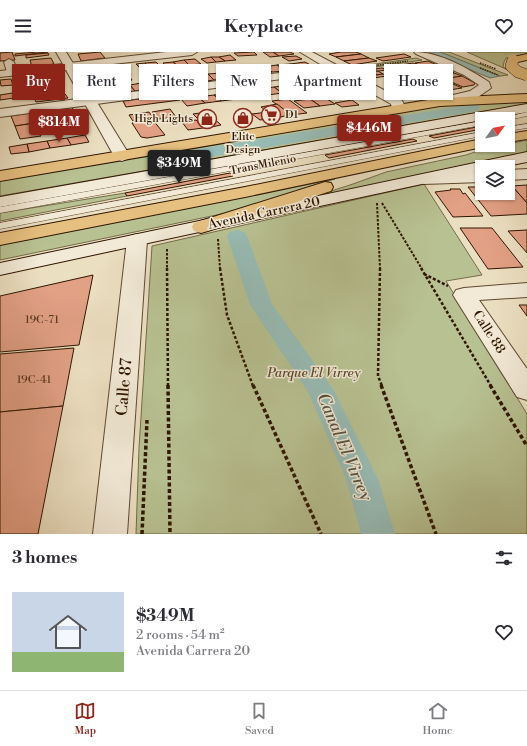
<!DOCTYPE html>
<meta charset="utf-8">
<style>
body{margin:0;font-family:"Libre Bodoni",serif;background:#f7f7f7;color:#2b2b33;height:100vh;display:flex;flex-direction:column;font-size:15px;white-space:nowrap}
*{box-sizing:border-box;margin:0}
p{font-size:13px;color:#7c7c81}
.icon{flex:none;width:22px;height:22px;fill:none;stroke:currentColor;stroke-width:2;stroke-linecap:round;stroke-linejoin:round}
.map{position:relative;height:482px;overflow:hidden}
.details{display:flex;flex-direction:column;background:#fff;flex:1}
.details>*{flex:none}
.guide{position:absolute;left:12px;top:12px;width:503px;height:36px;display:flex;gap:8px}
.needle{width:26px;rotate:57deg}
.fabs{position:absolute;left:475px;top:60px;display:grid;gap:8px}
.fabs a{display:grid;place-items:center;width:40px;height:40px;border-radius:0px;background:#fff;box-shadow:0 1px 3px #0004;font-size:20px}
.price{position:absolute;translate:-50% -34px;padding:0 9px;border-radius:4px;background:#8f2418;color:#fff;font-size:13px;line-height:26px;filter:drop-shadow(0 1px 2px #0008)}
.price::after{content:'';position:absolute;left:50%;top:24px;width:12px;height:9px;margin-left:-6px;background:inherit;clip-path:polygon(0 0,100% 0,50% 100%)}
.price.active{background:#222;color:#fff}
ul{padding:0;list-style:none}
li{display:flex;align-items:center;gap:12px;height:100px;padding:0 12px}
li+li{border-top:1px solid #e1e1e2}
li span{display:grid;place-items:center;flex:none;width:112px;height:80px;border-radius:0px;color:#555}
li>.icon{margin-inline-start:auto}
span .icon{width:48px;height:48px;fill:#fffc;stroke-width:1}
li b{font-size:17px}
h2{display:flex;justify-content:space-between;align-items:center;height:48px;padding:0 12px;font-size:17px}
.chip{padding:0 14px;border-radius:0px;background:#fff;box-shadow:0 1px 3px #0004;font-size:14px;line-height:36px}
.chip.active{background:#8f2418;color:#fff}
header{display:flex;justify-content:space-between;align-items:center;height:52px;padding:0 12px;background:#fff;font-size:18px;font-weight:800}
.dock{display:flex;justify-content:space-around;align-items:center;height:56px;border-top:1px solid #e1e1e2;background:#fff;font-size:11px;color:#7c7c81}
.dock a{display:grid;justify-items:center;gap:2px}
.dock .active{color:#8f2418}
.map>svg:first-child{display:block}
.green{fill:#b8c192;stroke:#746c49}
.water{fill:#98bcb6;stroke:#6e7a6d}
.lines{fill:none;stroke-linecap:round;stroke-linejoin:round}
.canal{fill:#98bcb6;fill-rule:evenodd}
.building{fill:#e2a085;stroke:#301600}
.service-casing{stroke:#5f4830;stroke-width:1}
.minor-casing{stroke:#5f4830;stroke-width:2}
.tertiary-casing{stroke:#5f4830;stroke-width:2}
.secondary-casing{stroke:#301600;stroke-width:2}
.trunk-casing{stroke:#301600;stroke-width:2}
.path-far3{stroke:#301600;stroke-width:1.5;stroke-dasharray:1.5 1;stroke-linecap:butt}
.path-far2{stroke:#301600;stroke-width:2;stroke-dasharray:2.5 1.5;stroke-linecap:butt}
.path-far1{stroke:#301600;stroke-width:2.5;stroke-dasharray:3 2;stroke-linecap:butt}
.path{stroke:#301600;stroke-width:3.5;stroke-dasharray:4 2.5;stroke-linecap:butt}
.service{fill:#f2ead7;fill-rule:evenodd}
.minor{fill:#f2ead7;fill-rule:evenodd}
.tertiary{fill:#f2ead7;fill-rule:evenodd}
.secondary{fill:#f2ead7;fill-rule:evenodd}
.trunk{fill:#e6c080;fill-rule:evenodd}
.trunk-bridge-casing{stroke:#301600;stroke-width:12;stroke-linecap:butt}
.path-bridge{stroke:#301600;stroke-width:1.5;stroke-dasharray:1.5 1;stroke-linecap:butt}
.trunk-bridge{stroke:#e6c080;stroke-width:11}
.labels{text-anchor:middle;dominant-baseline:central;stroke-width:3;stroke-linejoin:round;paint-order:stroke}
.far-poi-label{font-size:11px;fill:#301600;stroke:#f2ead7;text-anchor:start}
.far-street-label{font-size:11px;fill:#301600;stroke:#f2ead7}
.number-label{font-size:11px;fill:#5c3821}
.street-label{font-size:13px;fill:#301600;stroke:#f2ead7}
.park-label{font-size:13px;font-style:italic;fill:#59492c;stroke:#f2ead7}
.near-street-label{font-size:16px;fill:#301600;stroke:#f2ead7}
.near-water-label{font-size:17px;font-style:italic;fill:#545040;stroke:#f2ead7}
</style>
<header><svg class="icon" aria-label="menu" viewBox="0 0 24 24"><path d="M4 6h16M4 12h16M4 18h16"/></svg>Keyplace<svg class="icon" aria-label="heart" viewBox="0 0 24 24"><path d="M12 20l-8-8c-3-5 5-10 8-4 3-6 11-1 8 4z"/></svg></header>
<div class="map">
<svg width="527" height="482" viewBox="0 0 527 482">
<rect width="100%" height="100%" fill="#ebdfc1"/>
<filter id="stains"><feTurbulence type="fractalNoise" baseFrequency=".005" numOctaves="4"/><feColorMatrix values="0 0 0 0 .2 0 0 0 0 .09 0 0 0 0 .02 0 0 0 .5 -.17"/></filter>
<radialGradient id="worn" r=".72"><stop offset=".6" stop-color="#630" stop-opacity="0"/><stop offset="1" stop-color="#630" stop-opacity=".3"/></radialGradient>
<g class="green">
<polygon points="440,0 449,0 508,23 500,24"/>
<polygon points="467,0 527,0 527,3 506,6 504,10 503,15 506,17"/>
<polygon points="416,6 422,8 354,18 349,16"/>
<polygon points="527,49 527,52 0,144 0,127 456,51"/>
<polygon points="527,88 527,102 281,155 353,132 386,120 466,103 481,98"/>
<polygon points="335,127 231,160 0,208 0,193"/>
<polygon points="424,132 482,223 446,229 527,362 527,482 136,482 139,396 152,194"/>
<polygon points="125,141 127,144 0,169 0,161"/>
</g>
<polygon class="water" points="428,0 440,0 500,24 490,26"/>
<g class="lines">
<g class="canal">
<polygon points="474,52 478,53 480,56 478,59 181,110 176,108 173,105 176,102 181,100"/>
<polygon points="237,178 244,180 247,184 272,252 333,337 378,427 395,482 361,482 346,427 308,340 250,253 227,184 230,180"/>
</g>
</g>
<g class="building">
<polygon points="12,0 15,8 0,9 0,1"/>
<polygon points="48,0 15,4 15,2 36,0"/>
<polygon points="100,0 105,6 81,9 78,2"/>
<polygon points="254,0 257,3 238,4 234,1"/>
<polygon points="263,0 273,0 279,4 270,5"/>
<polygon points="273,0 290,0 294,2 279,4"/>
<polygon points="341,0 356,0 361,2 336,5 329,2"/>
<polygon points="48,1 49,3 26,6 26,3"/>
<polygon points="361,2 369,6 344,9 336,5"/>
<polygon points="404,2 411,5 383,9 376,6"/>
<polygon points="230,3 236,8 225,9 219,5"/>
<polygon points="296,4 302,7 289,9 282,5"/>
<polygon points="211,5 219,5 225,9 216,10"/>
<polygon points="211,5 216,10 207,11 201,7"/>
<polygon points="51,6 54,12 32,15 30,8"/>
<polygon points="369,6 377,9 352,13 344,9"/>
<polygon points="195,7 201,12 189,13 184,8"/>
<polygon points="184,8 189,13 179,15 173,10"/>
<polygon points="428,9 437,13 424,15 415,11"/>
<polygon points="156,10 161,15 150,16 145,11"/>
<polygon points="173,10 179,15 168,16 163,11"/>
<polygon points="305,10 314,15 299,17 290,12"/>
<polygon points="145,11 150,16 141,17 136,12"/>
<polygon points="413,11 422,15 403,18 394,14"/>
<polygon points="122,12 124,15 105,17 103,14"/>
<polygon points="290,12 299,17 285,19 277,13"/>
<polygon points="277,13 285,19 272,20 264,15"/>
<polygon points="436,13 444,17 428,19 420,16"/>
<polygon points="124,15 127,18 107,20 105,17"/>
<polygon points="264,15 272,20 257,22 249,17"/>
<polygon points="382,16 387,18 363,21 359,19"/>
<polygon points="249,17 257,22 243,24 236,19"/>
<polygon points="444,17 454,21 437,23 428,19"/>
<polygon points="127,18 130,21 110,23 107,20"/>
<polygon points="236,19 243,24 228,26 221,21"/>
<polygon points="378,19 383,22 369,24 363,21"/>
<polygon points="48,20 49,23 33,25 31,22"/>
<polygon points="130,21 131,23 111,25 110,23"/>
<polygon points="221,21 228,26 214,28 208,22"/>
<polygon points="454,21 462,24 445,27 437,23"/>
<polygon points="208,22 214,28 200,30 193,24"/>
<polygon points="383,22 387,24 373,26 369,24"/>
<polygon points="49,23 50,26 34,28 33,25"/>
<polygon points="128,23 132,28 108,31 105,26"/>
<polygon points="331,23 340,28 321,31 312,25"/>
<polygon points="193,24 200,30 185,32 179,26"/>
<polygon points="462,24 475,31 474,33 463,35 444,27"/>
<polygon points="50,26 52,29 35,31 34,28"/>
<polygon points="179,26 185,32 169,34 163,28"/>
<polygon points="11,27 13,33 1,34 0,28"/>
<polygon points="426,27 429,29 449,38 439,40 415,29"/>
<polygon points="442,27 462,36 449,38 429,29"/>
<polygon points="163,28 169,34 153,36 147,30"/>
<polygon points="340,28 348,33 329,36 321,31"/>
<polygon points="52,29 54,33 37,35 35,31"/>
<polygon points="127,29 135,39 119,41 111,31"/>
<polygon points="412,29 436,41 422,43 398,31"/>
<polygon points="147,30 153,36 135,39 130,33"/>
<polygon points="303,31 312,37 297,39 289,33"/>
<polygon points="60,32 62,36 39,39 37,35"/>
<polygon points="289,33 297,39 282,41 274,35"/>
<polygon points="348,33 356,38 337,41 329,36"/>
<polygon points="400,33 421,44 407,46 386,35"/>
<polygon points="274,35 282,41 268,43 260,37"/>
<polygon points="62,36 64,40 41,43 39,39"/>
<polygon points="260,37 268,43 250,45 242,39"/>
<polygon points="25,39 28,44 0,48 0,43"/>
<polygon points="242,39 250,45 237,47 229,41"/>
<polygon points="229,41 237,47 221,49 214,43"/>
<polygon points="65,42 68,46 36,50 34,46"/>
<polygon points="175,43 180,48 126,55 123,49"/>
<polygon points="214,43 221,49 205,51 198,45"/>
<polygon points="198,45 205,51 187,54 181,47"/>
<polygon points="324,45 335,52 320,54 310,47"/>
<polygon points="288,47 307,61 291,63 272,49"/>
<polygon points="310,47 320,54 304,56 294,49"/>
<polygon points="352,48 359,53 342,55 335,51"/>
<polygon points="277,52 291,63 275,66 261,55"/>
<polygon points="72,55 74,60 47,64 45,59"/>
<polygon points="170,57 176,65 158,67 152,60"/>
<polygon points="74,60 77,66 49,70 47,64"/>
<polygon points="149,60 154,67 133,69 129,63"/>
<polygon points="207,60 221,73 207,76 193,62"/>
<polygon points="268,60 275,66 260,68 252,62"/>
<polygon points="30,61 35,71 15,74 11,64"/>
<polygon points="243,62 251,69 242,70 234,63"/>
<polygon points="77,66 80,71 51,75 49,70"/>
<polygon points="153,68 165,83 147,86 141,85 132,71"/>
<polygon points="196,68 203,76 188,78 182,70"/>
<polygon points="35,71 41,84 20,87 15,74"/>
<polygon points="80,71 83,78 54,82 51,75"/>
<polygon points="482,74 482,77 434,86 429,84"/>
<polygon points="85,83 89,90 71,93 67,86"/>
<polygon points="67,86 71,93 50,96 47,89"/>
<polygon points="413,87 417,89 329,106 325,103"/>
<polygon points="47,89 50,96 29,100 27,92"/>
<polygon points="27,92 29,100 11,102 9,95"/>
<polygon points="230,121 233,124 127,144 125,141"/>
<polygon points="527,133 527,151 512,134"/>
<polygon points="508,134 512,134 527,151 527,162 491,164 468,135 482,135 482,141 508,141"/>
<polygon points="450,137 460,137 463,142 465,141 483,164 453,165 435,140 451,138"/>
<polygon points="460,176 492,176 523,215 488,217"/>
<polygon points="527,178 527,201 508,179"/>
<polygon points="93,223 79,293 0,300 0,244"/>
<polygon points="519,253 527,253 527,264"/>
<polygon points="74,296 63,354 0,360 0,302"/>
<polygon points="63,354 38,482 0,482 0,360"/>
</g>
<g class="lines">
<g class="service-casing">
<g id="service">
<polygon points="527,60 527,64 508,68 499,67"/>
<polygon points="482,69 482,73 0,161 0,155"/>
<polygon points="527,72 527,76 508,79 508,75"/>
<polygon points="482,80 482,84 0,177 0,171"/>
</g>
</g>
<g class="minor-casing">
<g id="minor">
<polygon points="166,0 197,0 192,3 69,17 64,14 69,11"/>
<path d="M300,0H312L399,46C404,50 406,54 403,60H393L391,52L334,20L0,65V57L325,15Z"/>
<path d="M414,0C440,0 467,16 489,30L491,36L478,45L440,54L436,53L434,50L436,47L470,39L479,33L464,23L416,2Z"/>
<polygon points="9,7 14,10 17,20 16,22 12,23 7,20 4,10"/>
<polygon points="527,117 527,127 508,128 508,118"/>
<polygon points="482,120 482,130 424,132 418,130 416,127 418,124 424,122"/>
<polygon points="137,182 144,184 147,188 127,482 93,482 127,188 130,184"/>
<polygon points="527,231 527,245 479,248 527,317 527,348 517,345 453,243 456,238 464,236"/>
</g>
</g>
<g class="tertiary-casing">
<polygon id="tertiary" points="56,0 66,0 130,104 127,107 122,109 117,107 114,104 66,18 0,25 0,19 63,12"/>
</g>
<g class="secondary-casing">
<g id="secondary">
<polygon points="527,52 527,60 0,155 0,145"/>
<polygon points="527,100 527,110 502,115 482,115 482,119 0,223 0,211"/>
</g>
</g>
<g class="trunk-casing">
<g id="trunk">
<polygon points="527,2 527,8 513,11 508,8 509,6"/>
<polygon points="527,42 527,50 440,54 0,129 0,119 440,46"/>
<polygon points="527,79 527,87 508,90 508,82"/>
<polygon points="482,87 482,93 488,93 487,94 245,145 0,193 0,181 245,135"/>
<polygon points="325,130 331,131 333,135 331,139 208,179 201,181 194,179 192,175 194,171"/>
</g>
</g>
<g class="path-far3">
<polyline points="480,11 496,17"/>
<polyline points="365,15 408,9"/>
</g>
<g class="path-far2">
<polyline points="377,151 380,217"/>
<polyline points="382,151 422,217"/>
<polyline points="218,187 220,217"/>
<polyline points="167,197 167,217"/>
</g>
<g class="path-far1">
<polyline points="167,216 168,334"/>
<polyline points="220,216 227,263 253,334"/>
<polyline points="380,216 378,324 382,334"/>
<polyline points="421,216 491,334"/>
<polyline points="424,222 448,234"/>
</g>
<g class="path">
<polyline points="168,333 170,482"/>
<polyline points="253,333 321,482"/>
<polyline points="381,333 436,482"/>
<polyline points="490,333 527,394"/>
<polyline points="142,482 147,368"/>
</g>
<use href="#service" class="service"/>
<use href="#minor" class="minor"/>
<use href="#tertiary" class="tertiary"/>
<use href="#secondary" class="secondary"/>
<use href="#trunk" class="trunk"/>
<g class="trunk-bridge-casing">
<polyline id="trunk-bridge" points="513,8 511,14 518,20 527,23"/>
</g>
<polyline class="path-bridge" points="480,16 498,23"/>
<use href="#trunk-bridge" class="trunk-bridge"/>
</g>
<defs>
<g id="supermarket-ring" transform="scale(1)"><circle r="9.5" fill="#f2ead7" stroke="#8f2418" stroke-width="1.5"/><path d="M-6-5.5h2.5l.6 2H6L4.5 2H-2.5L-4.4-4H-6ZM-1.5 3.2a1.3 1.3 0 1 0 .1 0ZM3 3.2a1.3 1.3 0 1 0 .1 0Z" fill="#8f2418"/></g>
<g id="shop-ring" transform="scale(1)"><circle r="9.5" fill="#f2ead7" stroke="#8f2418" stroke-width="1.5"/><path d="M-5-2.5h2.3a2.7 3.5 0 0 1 5.4 0H5L5.5 6h-11ZM-1.5-2.5h3a1.5 2.3 0 0 0-3 0Z" fill="#8f2418"/></g>
</defs>
<g fill-rule="evenodd">
<use href="#supermarket-ring" x="271" y="63"/>
<use href="#shop-ring" x="243" y="66"/>
<use href="#shop-ring" x="207" y="67"/>
</g>
<g class="labels">
<g class="far-poi-label">
<text x="285" y="63">D1</text>
<text x="193" y="67" text-anchor="end">High Lights</text>
<text x="243" y="85" text-anchor="middle">Elite<tspan x="243" dy="13">Design</tspan></text>
</g>
<g class="far-street-label">
<text transform="translate(263 113) rotate(-11)">TransMilenio</text>
</g>
<g class="number-label">
<text x="42" y="268">19C-71</text>
<text x="34" y="328">19C-41</text>
</g>
<g class="street-label">
<text transform="translate(264 161) rotate(-12)">Avenida Carrera 20</text>
<text transform="translate(489 280) rotate(57)">Calle 88</text>
</g>
<g class="park-label">
<text x="314" y="321">Parque El Virrey</text>
</g>
<g class="near-street-label">
<text transform="translate(124 335) rotate(-85)">Calle 87</text>
</g>
<g class="near-water-label">
<text transform="translate(344 395) rotate(67)">Canal El Virrey</text>
</g>
</g>
<rect width="100%" height="100%" filter="url(#stains)"/>
<rect width="100%" height="100%" fill="url(#worn)"/>
</svg>
<div class="fabs">
<a><svg class="needle" viewBox="-14 -14 28 28"><path d="M0-13l5 13h-10z" fill="#e53935"/><path d="M0 13l5-13h-10z" fill="#7c7c81"/></svg></a>
<a><svg class="icon" aria-label="layers" viewBox="0 0 24 24"><path d="M12 4l9 5-9 5-9-5zM3 14l9 5 9-5"/></svg></a>
</div>
<b class="price" style="left:59px;top:91px">$814M</b>
<b class="price" style="left:369px;top:97px">$446M</b>
<b class="price active" style="left:179px;top:132px">$349M</b>
<div class="guide">
<a class="chip active">Buy</a>
<a class="chip">Rent</a>
<a class="chip">Filters</a>
<a class="chip">New</a>
<a class="chip">Apartment</a>
<a class="chip">House</a>
</div>
</div>
<section class="details">
<h2>3 homes<svg class="icon" aria-label="filters" viewBox="0 0 24 24"><path d="M4 7h16M4 17h16"/><circle cx="9" cy="7" r="2"/><circle cx="15" cy="17" r="2"/></svg></h2>
<ul>
<li><span style="background:linear-gradient(#c9d6e8 75%,#8fb573 0)"><svg class="icon" aria-label="home" viewBox="0 0 24 24"><path d="M3 11l9-7 9 7M6 9v11h12V9"/></svg></span><div><b>$349M</b><p>2 rooms · 54 m²</p><p>Avenida Carrera 20</p></div><svg class="icon" aria-label="heart" viewBox="0 0 24 24"><path d="M12 20l-8-8c-3-5 5-10 8-4 3-6 11-1 8 4z"/></svg></li>
</ul>
</section>
<nav class="dock">
<a class="active"><svg class="icon" aria-label="map" viewBox="0 0 24 24"><path d="M3 6l6-2 6 2 6-2v14l-6 2-6-2-6 2zM9 4v14M15 6v14"/></svg>Map</a>
<a><svg class="icon" aria-label="saved" viewBox="0 0 24 24"><path d="M7 4h10v16l-5-4-5 4z"/></svg>Saved</a>
<a><svg class="icon" aria-label="home" viewBox="0 0 24 24"><path d="M3 11l9-7 9 7M6 9v11h12V9"/></svg>Home</a>
</nav>
